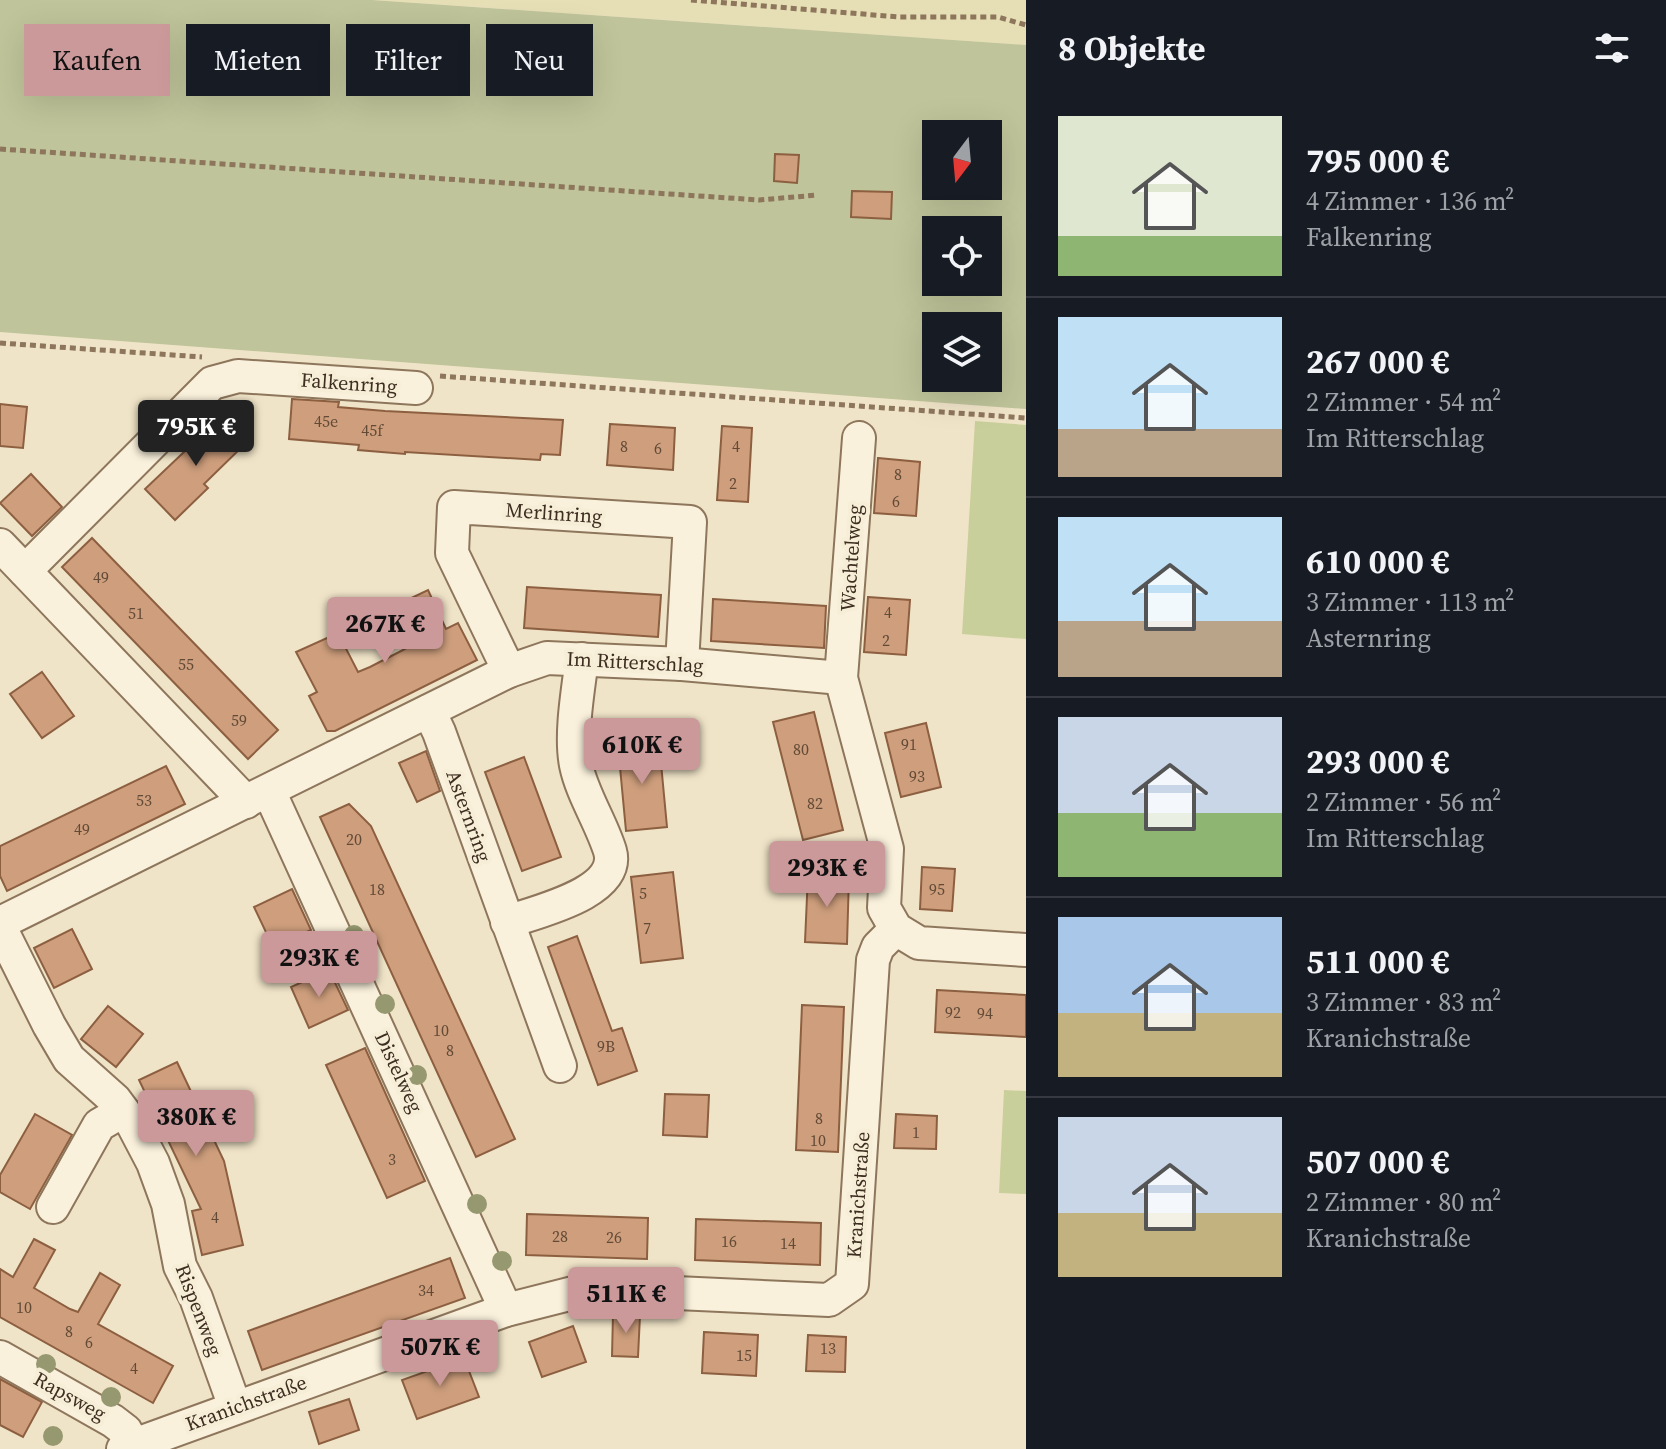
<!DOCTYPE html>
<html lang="de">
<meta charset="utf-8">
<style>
body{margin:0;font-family:"Source Serif 4",serif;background:#20242c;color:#f1f3f6;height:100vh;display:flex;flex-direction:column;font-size:30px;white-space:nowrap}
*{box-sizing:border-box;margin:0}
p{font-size:26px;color:#9ea1a6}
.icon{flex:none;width:44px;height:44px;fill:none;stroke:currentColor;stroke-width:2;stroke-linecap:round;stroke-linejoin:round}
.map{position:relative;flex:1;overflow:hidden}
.side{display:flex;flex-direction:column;background:#171b24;width:640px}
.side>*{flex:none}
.banner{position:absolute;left:24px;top:24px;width:760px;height:72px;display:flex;gap:16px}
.needle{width:52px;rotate:196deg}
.buttons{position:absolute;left:922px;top:120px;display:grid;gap:16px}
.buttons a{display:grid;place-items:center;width:80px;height:80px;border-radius:0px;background:#171b24;box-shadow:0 8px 32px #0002;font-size:40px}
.price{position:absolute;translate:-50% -68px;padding:0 18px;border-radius:8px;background:#cc999b;color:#111;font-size:26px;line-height:52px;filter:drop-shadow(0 2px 4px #0008)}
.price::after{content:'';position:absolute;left:50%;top:48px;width:24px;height:18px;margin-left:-12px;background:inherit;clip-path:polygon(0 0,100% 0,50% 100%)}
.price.selected{background:#222;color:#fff}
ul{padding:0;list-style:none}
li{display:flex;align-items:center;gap:24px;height:200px;padding:0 32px}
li+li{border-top:2px solid #363941}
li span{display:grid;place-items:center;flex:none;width:224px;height:160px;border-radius:0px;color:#555}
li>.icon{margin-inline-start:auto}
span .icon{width:96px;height:96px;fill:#fffc;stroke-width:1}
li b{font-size:34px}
h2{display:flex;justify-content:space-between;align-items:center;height:96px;padding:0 32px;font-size:34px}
.chip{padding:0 28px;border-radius:0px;background:#171b24;box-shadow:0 8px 32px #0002;font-size:28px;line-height:72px}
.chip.selected{background:#cc999b;color:#111}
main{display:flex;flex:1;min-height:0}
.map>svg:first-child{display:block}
.farmland{fill:#e6deb5}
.green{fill:#c9cf9b}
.cemetery{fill:#bfc49a;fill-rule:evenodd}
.building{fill:#cf9f7d;stroke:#8d5f41;stroke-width:2}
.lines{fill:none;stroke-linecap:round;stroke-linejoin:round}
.minor-casing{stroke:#8d765c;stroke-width:36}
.path{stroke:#8d765c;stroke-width:5;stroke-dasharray:6 4;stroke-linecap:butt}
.minor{stroke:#faf1dc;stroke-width:32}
.tree{fill:#96986f}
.labels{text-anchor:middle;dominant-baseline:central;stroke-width:8;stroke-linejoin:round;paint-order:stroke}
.number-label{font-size:16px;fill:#624a37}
.street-label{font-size:20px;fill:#3d2e20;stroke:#f7eed8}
</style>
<main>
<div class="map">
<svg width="1026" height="1449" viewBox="0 0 1026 1449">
<rect width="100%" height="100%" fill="#f0e4c8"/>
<polygon class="farmland" points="372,0 1026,0 1026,45 448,5"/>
<g class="green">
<polygon points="975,421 1026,425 1026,639 962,634"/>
<polygon points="1004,1090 1026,1091 1026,1194 999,1193"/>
</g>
<path class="cemetery" d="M0,0H372L1026,45V409L0,332ZM936,134H988V186H936ZM936,230H988V282H936ZM936,326H988V378H936Z"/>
<g class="building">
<polygon points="775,154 799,155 797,183 774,181"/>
<polygon points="852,191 892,192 891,219 851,217"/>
<polygon points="292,399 339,402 338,407 385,411 563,420 560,455 541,454 540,460 405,452 405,454 358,450 359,445 289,439"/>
<polygon points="0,404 27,407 23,448 0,446"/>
<polygon points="223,415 248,441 204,484 208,488 175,520 145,489"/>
<polygon points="610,424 675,428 673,470 607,465"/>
<polygon points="722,426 752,428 748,502 717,500"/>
<polygon points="878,458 920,462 916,516 874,513"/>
<polygon points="31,474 62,507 32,536 0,503"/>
<polygon points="92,538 278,730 248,759 62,567"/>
<polygon points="527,587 661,595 658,637 524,628"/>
<polygon points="428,590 446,629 458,623 477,660 335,731 327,731 309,696 317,692 296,652 338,633 358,672 370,667 405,649 386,610"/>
<polygon points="868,597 910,600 906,655 864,652"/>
<polygon points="713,599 826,606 824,648 711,641"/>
<polygon points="42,672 74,716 42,738 10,694"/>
<polygon points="814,712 843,830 803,840 773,722"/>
<polygon points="926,723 941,787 901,797 885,733"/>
<polygon points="659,742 667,827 626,831 618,746"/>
<polygon points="426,751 440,791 417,802 399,763"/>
<polygon points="524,757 561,857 522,871 485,772"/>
<polygon points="166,766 185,804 7,891 0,876 0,846"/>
<polygon points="349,804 371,826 515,1139 476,1157 320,817"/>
<polygon points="922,867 955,869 952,911 920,909"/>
<polygon points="673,872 683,958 641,963 631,877"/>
<polygon points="808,874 849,876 847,944 805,942"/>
<polygon points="292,889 311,930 273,947 254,907"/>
<polygon points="72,929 92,969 54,988 34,948"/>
<polygon points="577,936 612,1031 622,1028 637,1071 598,1085 548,947"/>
<polygon points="329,970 348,1010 309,1028 291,987"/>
<polygon points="937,990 1026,995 1026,1037 935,1032"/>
<polygon points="802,1005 844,1007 838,1152 796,1150"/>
<polygon points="108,1006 143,1034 116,1067 81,1039"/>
<polygon points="365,1048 425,1181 387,1198 326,1065"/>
<polygon points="177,1062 224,1161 243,1245 202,1255 192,1211 201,1209 139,1080"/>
<polygon points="665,1094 709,1095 707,1137 663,1135"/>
<polygon points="35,1114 72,1135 30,1209 0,1192 0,1175"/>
<polygon points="896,1114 937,1116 936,1149 894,1148"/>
<polygon points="527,1214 648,1218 647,1259 526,1255"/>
<polygon points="696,1219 821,1223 820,1265 695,1260"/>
<polygon points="34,1239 55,1250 34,1288 70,1309 78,1312 100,1273 120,1285 98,1324 173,1366 153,1403 0,1317 0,1269 13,1277"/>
<polygon points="450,1258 465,1298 262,1370 248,1331"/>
<polygon points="613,1314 640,1315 638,1357 612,1356"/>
<polygon points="573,1326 586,1362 542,1377 529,1342"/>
<polygon points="704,1332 758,1335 756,1376 702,1373"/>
<polygon points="808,1335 846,1337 845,1372 806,1371"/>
<polygon points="464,1358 479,1397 417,1419 402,1380"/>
<polygon points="0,1379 42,1402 23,1437 0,1425"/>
<polygon points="349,1399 359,1430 319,1444 309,1412"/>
</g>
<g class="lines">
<g class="minor-casing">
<g id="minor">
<polyline points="859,438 841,678 887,849 884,908 896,929 919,943 1026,950"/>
<polyline points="0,545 246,802"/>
<polyline points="25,571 212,383 238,376 416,388"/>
<polyline points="509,671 452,553 454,507 690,522 682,664"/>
<polyline points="429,711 439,732 560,1066"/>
<polyline points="269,791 506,1310"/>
<path d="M507,922C535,912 622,893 610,851C601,822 582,794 576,765C570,735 578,690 582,659"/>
<polyline points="0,923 509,671 547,658 682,664 841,678"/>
<polyline points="0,927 49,1025 69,1059 115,1100 132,1123 153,1163 168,1204 180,1266 196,1298 235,1407"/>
<polyline points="53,1207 99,1125 123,1111"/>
<polyline points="0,1357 113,1421 126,1431 131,1444"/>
<polyline points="123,1449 506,1310 589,1289 829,1300 852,1284 873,960 878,947 896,929"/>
</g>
</g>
<g class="path">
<polyline points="691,0 899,17 998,17 1026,25"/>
<polyline points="0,149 759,200 818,195"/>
<polyline points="0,343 202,357"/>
<polyline points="440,376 1026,418"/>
</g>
<use href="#minor" class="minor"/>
</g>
<g class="tree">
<circle cx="354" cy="935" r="10"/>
<circle cx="385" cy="1004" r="10"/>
<circle cx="417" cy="1075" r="10"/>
<circle cx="477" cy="1204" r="10"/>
<circle cx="502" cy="1261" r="10"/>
<circle cx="46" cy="1364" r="10"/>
<circle cx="111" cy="1397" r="10"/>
<circle cx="53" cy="1436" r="10"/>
</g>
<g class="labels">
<g class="number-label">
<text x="326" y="421">45e</text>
<text x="372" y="430">45f</text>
<text x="624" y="446">8</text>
<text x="736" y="446">4</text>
<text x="658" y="448">6</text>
<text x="898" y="474">8</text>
<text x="733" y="483">2</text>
<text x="896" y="501">6</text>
<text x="101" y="577">49</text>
<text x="888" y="612">4</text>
<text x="136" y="613">51</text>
<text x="886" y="640">2</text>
<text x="186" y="664">55</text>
<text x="239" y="720">59</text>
<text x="909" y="744">91</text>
<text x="801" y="749">80</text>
<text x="917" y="776">93</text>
<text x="144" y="800">53</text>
<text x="815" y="803">82</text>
<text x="82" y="829">49</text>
<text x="354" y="839">20</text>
<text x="377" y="889">18</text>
<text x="937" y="889">95</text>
<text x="643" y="893">5</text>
<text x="647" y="928">7</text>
<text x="953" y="1012">92</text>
<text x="985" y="1013">94</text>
<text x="441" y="1030">10</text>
<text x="606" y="1046">9B</text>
<text x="450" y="1050">8</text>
<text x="819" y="1118">8</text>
<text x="916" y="1132">1</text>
<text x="818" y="1140">10</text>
<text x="392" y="1159">3</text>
<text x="215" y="1217">4</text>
<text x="560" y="1236">28</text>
<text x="614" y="1237">26</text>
<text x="729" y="1241">16</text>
<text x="788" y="1243">14</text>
<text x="426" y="1290">34</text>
<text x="24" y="1307">10</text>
<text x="69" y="1331">8</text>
<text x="89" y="1342">6</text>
<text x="828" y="1348">13</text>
<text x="744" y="1355">15</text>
<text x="134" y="1368">4</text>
</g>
<g class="street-label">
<text transform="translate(349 383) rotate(4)">Falkenring</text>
<text transform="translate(554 513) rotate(4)">Merlinring</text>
<text transform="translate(851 558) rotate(-86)">Wachtelweg</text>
<text transform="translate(635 662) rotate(3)">Im Ritterschlag</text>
<text transform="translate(469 816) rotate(70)">Asternring</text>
<text transform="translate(399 1072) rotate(65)">Distelweg</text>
<text transform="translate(858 1195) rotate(-86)">Kranichstraße</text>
<text transform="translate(199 1310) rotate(69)">Rispenweg</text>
<text transform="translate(70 1396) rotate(29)">Rapsweg</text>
<text transform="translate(246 1403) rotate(-20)">Kranichstraße</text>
</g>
</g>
</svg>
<div class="buttons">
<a><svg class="needle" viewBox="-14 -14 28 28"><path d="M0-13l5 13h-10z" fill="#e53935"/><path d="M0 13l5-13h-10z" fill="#9ea1a6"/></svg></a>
<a><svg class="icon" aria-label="locate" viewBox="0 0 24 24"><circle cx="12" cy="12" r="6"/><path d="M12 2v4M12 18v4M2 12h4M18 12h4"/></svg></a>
<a><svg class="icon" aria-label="layers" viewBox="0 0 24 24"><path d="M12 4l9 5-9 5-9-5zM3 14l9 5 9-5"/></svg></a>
</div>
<b class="price selected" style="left:196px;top:468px">795K €</b>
<b class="price" style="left:385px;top:665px">267K €</b>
<b class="price" style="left:642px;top:786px">610K €</b>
<b class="price" style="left:827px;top:909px">293K €</b>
<b class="price" style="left:319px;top:999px">293K €</b>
<b class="price" style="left:196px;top:1158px">380K €</b>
<b class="price" style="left:626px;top:1335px">511K €</b>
<b class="price" style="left:440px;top:1388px">507K €</b>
<div class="banner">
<a class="chip selected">Kaufen</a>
<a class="chip">Mieten</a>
<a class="chip">Filter</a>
<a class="chip">Neu</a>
</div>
</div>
<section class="side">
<h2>8 Objekte<svg class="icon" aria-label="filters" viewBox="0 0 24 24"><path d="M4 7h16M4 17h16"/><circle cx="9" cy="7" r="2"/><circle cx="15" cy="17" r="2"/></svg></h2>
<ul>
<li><span style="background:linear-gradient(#dfe7d0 75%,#8fb573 0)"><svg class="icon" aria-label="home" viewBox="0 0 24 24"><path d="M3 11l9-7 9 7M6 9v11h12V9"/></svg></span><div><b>795 000 €</b><p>4 Zimmer · 136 m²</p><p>Falkenring</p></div></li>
<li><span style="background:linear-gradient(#bfe0f5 70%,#b9a48a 0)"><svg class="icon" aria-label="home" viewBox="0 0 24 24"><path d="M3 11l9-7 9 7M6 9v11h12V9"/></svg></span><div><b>267 000 €</b><p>2 Zimmer · 54 m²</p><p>Im Ritterschlag</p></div></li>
<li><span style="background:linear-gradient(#bfe0f5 65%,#b9a48a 0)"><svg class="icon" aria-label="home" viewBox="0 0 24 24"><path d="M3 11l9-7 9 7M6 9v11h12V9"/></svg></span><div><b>610 000 €</b><p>3 Zimmer · 113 m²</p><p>Asternring</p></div></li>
<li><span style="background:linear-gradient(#c9d6e8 60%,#8fb573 0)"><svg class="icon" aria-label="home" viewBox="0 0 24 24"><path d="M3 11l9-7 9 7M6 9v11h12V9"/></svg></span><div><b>293 000 €</b><p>2 Zimmer · 56 m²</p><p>Im Ritterschlag</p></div></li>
<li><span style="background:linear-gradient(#a9c7e8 60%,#c2b280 0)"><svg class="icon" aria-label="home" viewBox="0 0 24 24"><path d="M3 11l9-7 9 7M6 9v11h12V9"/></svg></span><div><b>511 000 €</b><p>3 Zimmer · 83 m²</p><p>Kranichstraße</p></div></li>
<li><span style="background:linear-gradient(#c9d6e8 60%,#c2b280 0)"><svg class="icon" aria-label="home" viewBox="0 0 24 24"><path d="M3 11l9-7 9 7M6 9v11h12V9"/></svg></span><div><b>507 000 €</b><p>2 Zimmer · 80 m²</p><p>Kranichstraße</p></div></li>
</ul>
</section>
</main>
